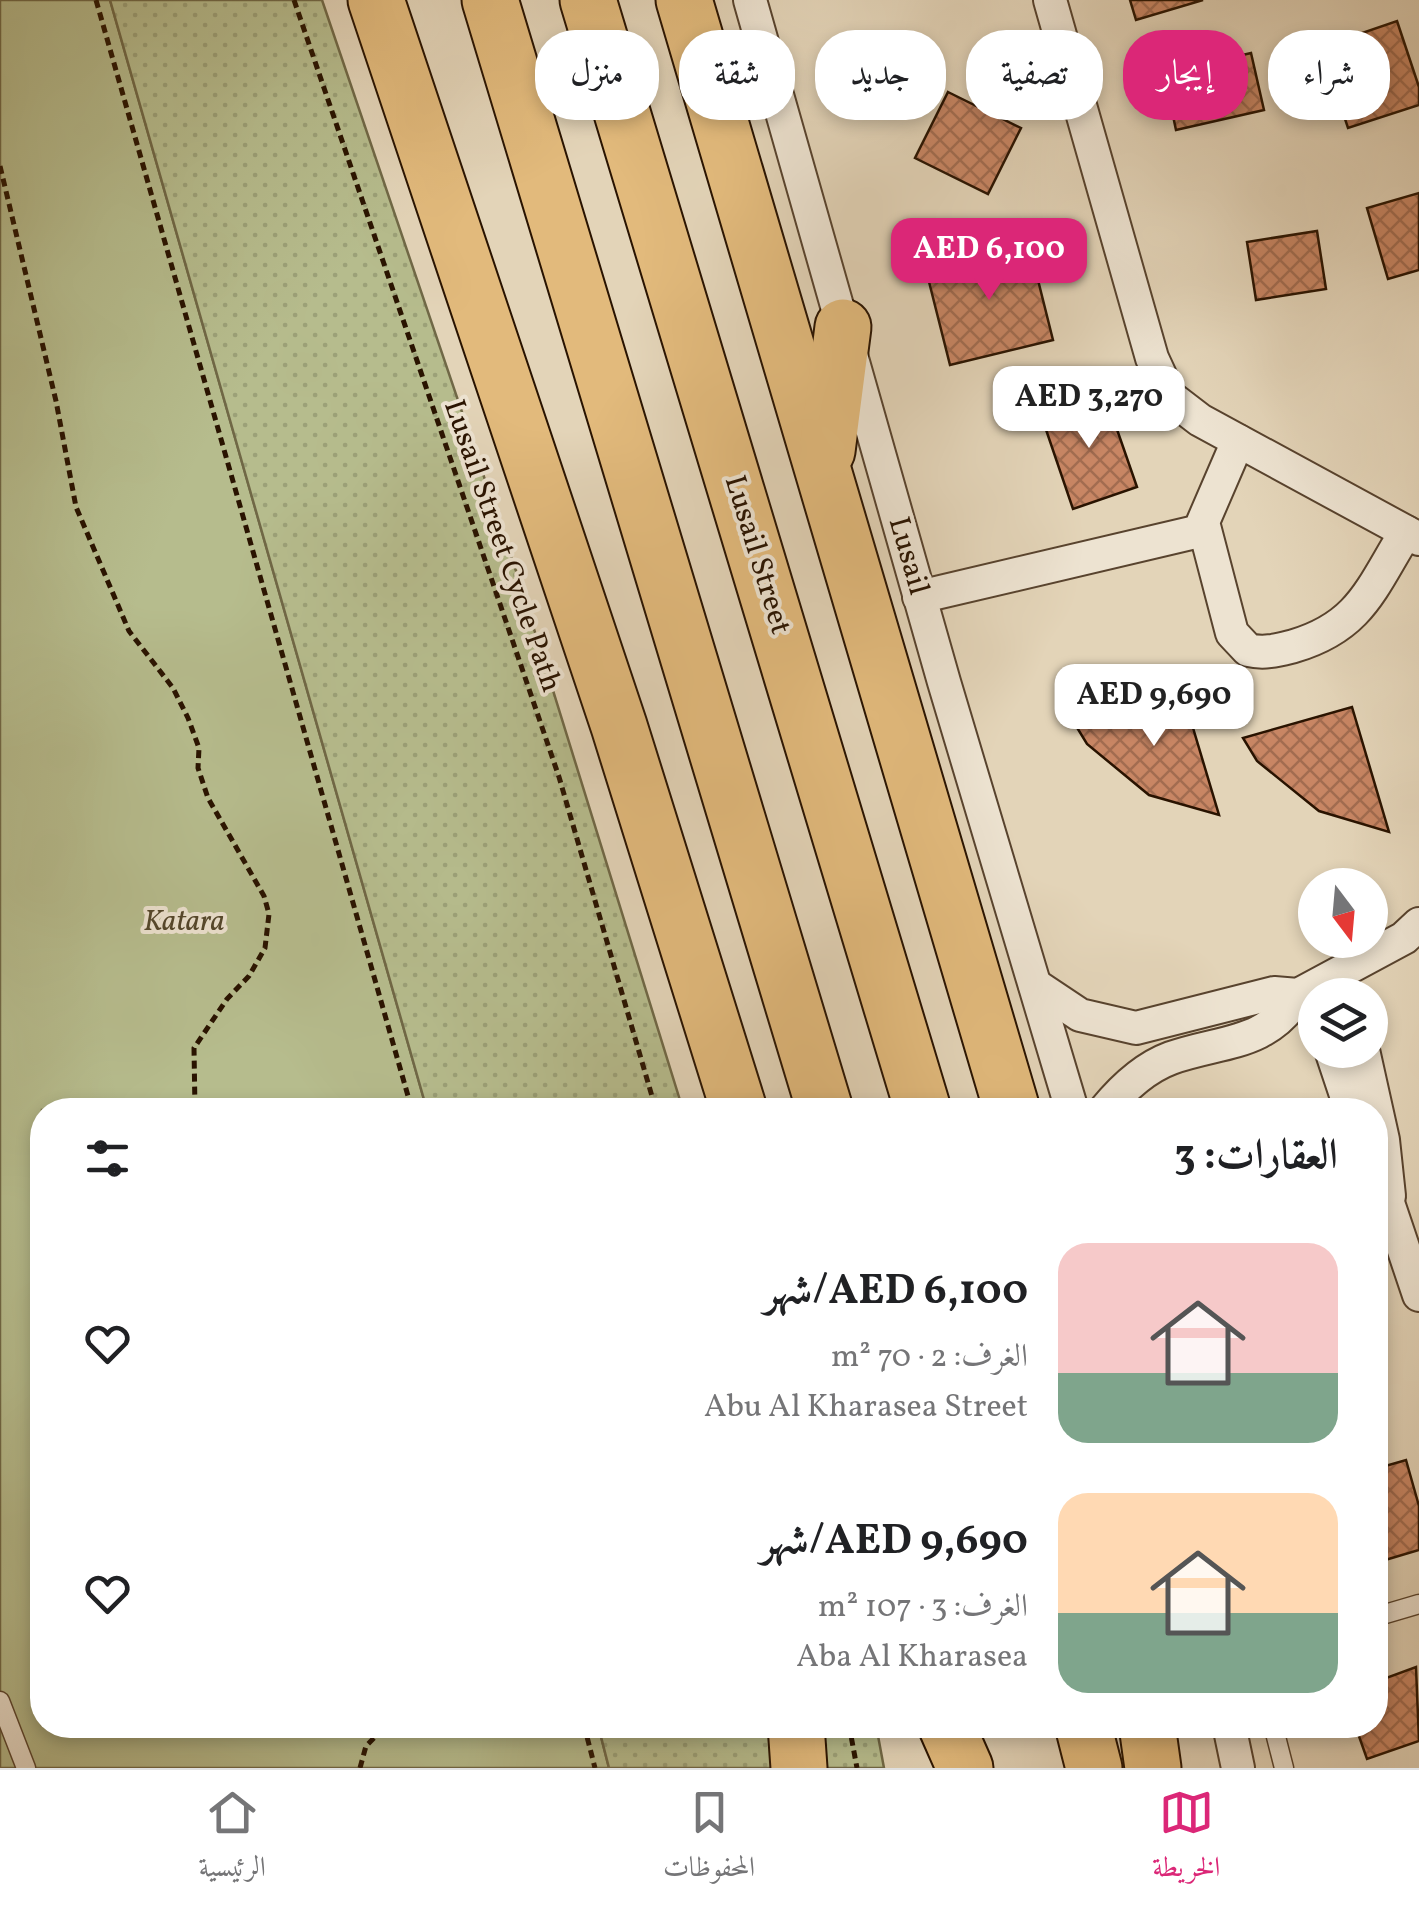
<!DOCTYPE html>
<html lang="ar">
<meta charset="utf-8">
<style>
body{margin:0;font-family:Vollkorn,Amiri,serif;background:#f6f6f6;color:#202124;direction:rtl;height:100vh;display:flex;flex-direction:column;font-size:38px;white-space:nowrap}
*{box-sizing:border-box;margin:0}
p{font-size:32px;color:#757577}
.icon{flex:none;width:55px;height:55px;fill:none;stroke:currentColor;stroke-width:2;stroke-linecap:round;stroke-linejoin:round}
.map{position:relative;flex:1;overflow:hidden;direction:ltr}
.sheet{position:absolute;left:30px;top:1098px;width:1358px;height:640px;display:flex;flex-direction:column;background:#fff;border-radius:40px;box-shadow:0 5px 15px #0003;direction:rtl}
.sheet>*{flex:none}
.top-card{position:absolute;left:30px;top:30px;width:1360px;height:90px;direction:rtl;display:flex;gap:20px}
.needle{width:65px;rotate:164deg}
.fabs{position:absolute;left:1298px;top:868px;display:grid;gap:20px}
.fabs a{display:grid;place-items:center;width:90px;height:90px;border-radius:50%;background:#fff;box-shadow:0 5px 15px #0003;font-size:50px}
.price{position:absolute;translate:-50% -85px;padding:0 22px;border-radius:20px;background:#fff;color:#222;font-size:32px;line-height:65px;filter:drop-shadow(0 2px 5px #0008)}
.price::after{content:'';position:absolute;left:50%;top:60px;width:30px;height:22px;margin-left:-15px;background:inherit;clip-path:polygon(0 0,100% 0,50% 100%)}
.price.selected{background:#db2777;color:#fff}
ul{padding:0;list-style:none}
li{display:flex;align-items:center;gap:30px;height:250px;padding:0 50px}
li span{display:grid;place-items:center;flex:none;width:280px;height:200px;border-radius:30px;color:#555}
li>.icon{margin-inline-start:auto}
span .icon{width:120px;height:120px;fill:#fffc;stroke-width:1}
li b{font-size:42px}
h2{display:flex;justify-content:space-between;align-items:center;height:120px;padding:0 50px;font-size:42px}
.chip{padding:0 35px;border-radius:40px;background:#fff;box-shadow:0 5px 15px #0003;font-size:35px;line-height:90px}
.chip.selected{background:#db2777;color:#fff}
.dock{display:flex;justify-content:space-around;align-items:center;height:140px;border-top:2px solid #e0e0e0;background:#fff;font-size:28px;color:#757577}
.dock a{display:grid;justify-items:center;gap:5px}
.dock .selected{color:#db2777}
.map>svg:first-child{display:block}
.green{fill:#b6bc8d;stroke:#706846;stroke-width:2.5}
.garden{fill:url(#garden-dots);stroke:#706846;stroke-width:2.5}
.building{fill:url(#building-cross-hatch);stroke:#291300;stroke-width:2.5}
.lines{fill:none;stroke-linecap:round;stroke-linejoin:round}
.lane-casing{stroke:#58432e;stroke-width:21}
.street-casing{stroke:#58432e;stroke-width:36}
.highway-casing{stroke:#291300;stroke-width:59}
.path{stroke:#291300;stroke-width:5;stroke-dasharray:8 5;stroke-linecap:butt}
.lane{stroke:#ede3d1;stroke-width:18}
.street{stroke:#ede3d1;stroke-width:32}
.highway{stroke:#e2ba7c;stroke-width:55}
.labels{text-anchor:middle;dominant-baseline:central;stroke-width:8;stroke-linejoin:round;paint-order:stroke}
.street-label{font-size:30px;fill:#291300;stroke:#ede3d1}
.park-label{font-size:30px;font-style:italic;fill:#53462a;stroke:#ede3d1}
</style>
<div class="map">
<svg width="1419" height="1768" viewBox="0 0 1419 1768">
<defs>
<pattern id="garden-dots" width="8" height="8" patternUnits="userSpaceOnUse" patternTransform="scale(2.5)"><rect width="8" height="8" fill="#b6bc8d"/><path d="M2 2h.1M6 6h.1" fill="none" stroke="#9ca178" stroke-width="1.8" stroke-linecap="round"/></pattern>
<pattern id="building-cross-hatch" width="8" height="8" patternUnits="userSpaceOnUse" patternTransform="scale(2.5)"><rect width="8" height="8" fill="#c88664"/><path d="M0 0l8 8M0 8l8-8" fill="none" stroke="#a26c50"/></pattern>
</defs>
<rect width="100%" height="100%" fill="#e3d4b8"/>
<filter id="stains"><feTurbulence type="fractalNoise" baseFrequency=".002" numOctaves="4"/><feColorMatrix values="0 0 0 0 .2 0 0 0 0 .09 0 0 0 0 .02 0 0 0 .5 -.17"/></filter>
<radialGradient id="worn" r=".72"><stop offset=".6" stop-color="#630" stop-opacity="0"/><stop offset="1" stop-color="#630" stop-opacity=".3"/></radialGradient>
<polygon class="green" points="0,0 110,0 427,1110 42,1110 42,1725 598,1725 609,1768 0,1768"/>
<g class="garden">
<polygon points="110,0 322,0 516,571 683,1110 427,1110"/>
<polygon points="598,1725 876,1725 884,1768 609,1768"/>
</g>
<g class="building">
<polygon points="1130,0 1203,0 1136,20"/>
<polygon points="1397,21 1419,87 1419,105 1348,128 1321,47"/>
<polygon points="1251,53 1264,110 1176,130 1164,73"/>
<polygon points="948,92 1021,128 988,194 915,158"/>
<polygon points="1419,193 1419,270 1388,279 1367,208"/>
<polygon points="1317,231 1326,289 1256,300 1247,242"/>
<polygon points="1028,240 1053,340 950,365 925,266"/>
<polygon points="1104,392 1137,487 1073,509 1041,415"/>
<polygon points="1182,691 1219,815 1149,795 1087,744 1073,721"/>
<polygon points="1352,707 1389,832 1319,811 1257,761 1243,738"/>
<polygon points="1375,1376 1382,1405 1375,1406"/>
<polygon points="1406,1460 1419,1506 1419,1550 1375,1563 1375,1469"/>
<polygon points="1416,1667 1419,1741 1367,1759 1355,1725 1375,1725 1375,1682"/>
</g>
<g class="lines">
<g class="lane-casing">
<g id="lane">
<polyline points="1375,1617 1419,1604"/>
<polyline points="0,1701 26,1768"/>
<polyline points="1273,1725 1284,1768"/>
</g>
</g>
<g class="street-casing">
<g id="street">
<polyline points="750,0 944,682 1072,1110"/>
<polyline points="1050,0 1152,358 1170,397 1200,420 1419,539"/>
<path d="M1238,441L1203,522L1232,633L1248,650C1265,654 1278,650 1294,646C1361,626 1371,588 1406,532"/>
<polyline points="919,597 1204,530"/>
<polyline points="1035,985 1080,1015 1136,1028 1274,993 1298,995 1404,938 1419,924"/>
<polyline points="1331,1050 1351,1110"/>
<polyline points="1363,1050 1383,1140 1389,1196"/>
<path d="M1105,1110C1123,1088 1144,1068 1171,1058C1222,1040 1267,1046 1298,995"/>
<polyline points="1379,1176 1419,1295"/>
<polyline points="1229,1725 1238,1768"/>
</g>
</g>
<g class="highway-casing">
<g id="highway">
<polyline points="376,0 619,726 739,1110"/>
<polyline points="490,0 825,1110"/>
<polyline points="588,0 923,1110"/>
<polyline points="684,0 1012,1110"/>
<polyline points="827,451 843,327"/>
<polyline points="796,1725 799,1768"/>
<polyline points="946,1725 965,1768"/>
<polyline points="1083,1725 1094,1768"/>
<polyline points="1147,1725 1153,1768"/>
</g>
</g>
<g class="path">
<polyline points="96,0 412,1110"/>
<polyline points="294,0 559,777 656,1110"/>
<polyline points="0,166 56,401 76,507 129,631 173,688 188,718 199,748 198,768 208,798 264,896 269,914 265,948 249,976 227,999 194,1048 195,1110"/>
<polyline points="584,1725 595,1768"/>
<polyline points="849,1725 857,1768"/>
<polyline points="360,1768 366,1746 387,1725"/>
</g>
<use href="#lane" class="lane"/>
<use href="#street" class="street"/>
<use href="#highway" class="highway"/>
</g>
<g class="labels">
<g class="street-label">
<text transform="translate(502 546) rotate(71)">Lusail Street Cycle Path</text>
<text transform="translate(757 555) rotate(73)">Lusail Street</text>
<text transform="translate(908 556) rotate(74)">Lusail</text>
</g>
<g class="park-label">
<text x="184" y="922">Katara</text>
</g>
</g>
<rect width="100%" height="100%" filter="url(#stains)"/>
<rect width="100%" height="100%" fill="url(#worn)"/>
</svg>
<div class="fabs">
<a><svg class="needle" viewBox="-14 -14 28 28"><path d="M0-13l5 13h-10z" fill="#e53935"/><path d="M0 13l5-13h-10z" fill="#757577"/></svg></a>
<a><svg class="icon" aria-label="layers" viewBox="0 0 24 24"><path d="M12 4l9 5-9 5-9-5zM3 14l9 5 9-5"/></svg></a>
</div>
<b class="price selected" style="left:989px;top:303px">AED 6,100</b>
<b class="price" style="left:1089px;top:451px">AED 3,270</b>
<b class="price" style="left:1154px;top:749px">AED 9,690</b>
<div class="top-card">
<a class="chip">شراء</a>
<a class="chip selected">إيجار</a>
<a class="chip">تصفية</a>
<a class="chip">جديد</a>
<a class="chip">شقة</a>
<a class="chip">منزل</a>
</div>
<section class="sheet">
<h2>العقارات: 3<svg class="icon" aria-label="filters" viewBox="0 0 24 24"><path d="M4 7h16M4 17h16"/><circle cx="9" cy="7" r="2"/><circle cx="15" cy="17" r="2"/></svg></h2>
<ul>
<li><span style="background:linear-gradient(#f6c9c9 65%,#7fa58c 0)"><svg class="icon" aria-label="home" viewBox="0 0 24 24"><path d="M3 11l9-7 9 7M6 9v11h12V9"/></svg></span><div><b>AED 6,100/شهر</b><p>الغرف: 2 · 70 m²</p><p>Abu Al Kharasea Street</p></div><svg class="icon" aria-label="heart" viewBox="0 0 24 24"><path d="M12 20l-8-8c-3-5 5-10 8-4 3-6 11-1 8 4z"/></svg></li>
<li><span style="background:linear-gradient(#ffd9b3 60%,#7fa58c 0)"><svg class="icon" aria-label="home" viewBox="0 0 24 24"><path d="M3 11l9-7 9 7M6 9v11h12V9"/></svg></span><div><b>AED 9,690/شهر</b><p>الغرف: 3 · 107 m²</p><p>Aba Al Kharasea</p></div><svg class="icon" aria-label="heart" viewBox="0 0 24 24"><path d="M12 20l-8-8c-3-5 5-10 8-4 3-6 11-1 8 4z"/></svg></li>
</ul>
</section>
</div>
<nav class="dock">
<a class="selected"><svg class="icon" aria-label="map" viewBox="0 0 24 24"><path d="M3 6l6-2 6 2 6-2v14l-6 2-6-2-6 2zM9 4v14M15 6v14"/></svg>الخريطة</a>
<a><svg class="icon" aria-label="saved" viewBox="0 0 24 24"><path d="M7 4h10v16l-5-4-5 4z"/></svg>المحفوظات</a>
<a><svg class="icon" aria-label="home" viewBox="0 0 24 24"><path d="M3 11l9-7 9 7M6 9v11h12V9"/></svg>الرئيسية</a>
</nav>
